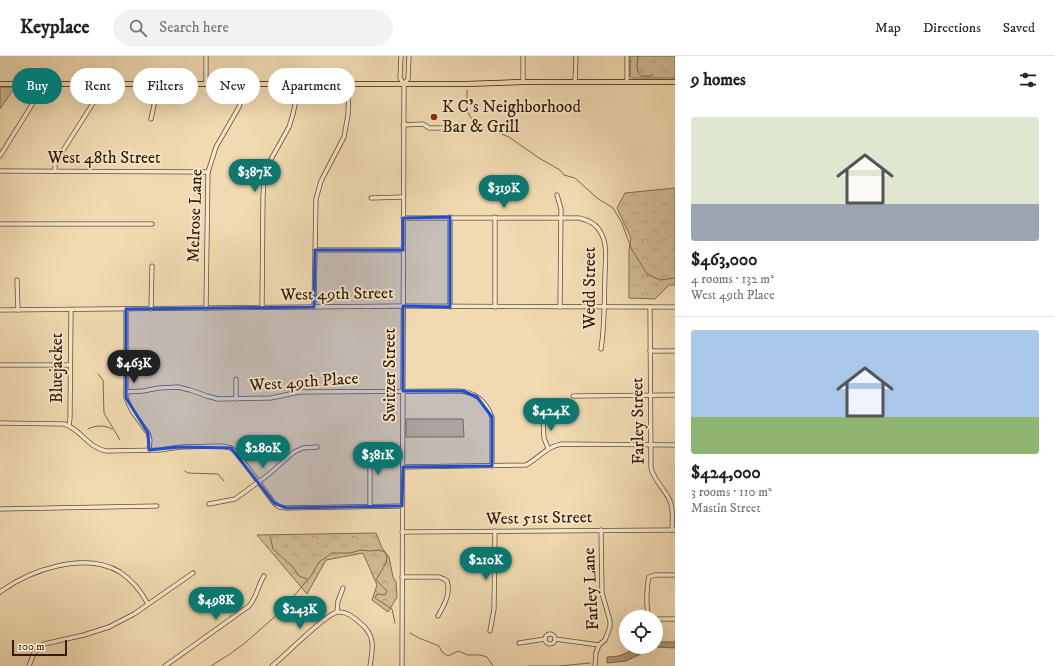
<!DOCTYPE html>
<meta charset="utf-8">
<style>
body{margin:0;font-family:"IM FELL DW Pica",serif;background:#f2f2f2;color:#222;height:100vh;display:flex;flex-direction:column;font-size:15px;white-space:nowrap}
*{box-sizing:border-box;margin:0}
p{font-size:13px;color:#767676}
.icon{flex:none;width:22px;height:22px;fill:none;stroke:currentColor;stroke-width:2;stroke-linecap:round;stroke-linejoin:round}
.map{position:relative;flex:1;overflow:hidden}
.panel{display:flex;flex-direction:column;background:#fff;width:380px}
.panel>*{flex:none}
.top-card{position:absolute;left:12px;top:12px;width:380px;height:36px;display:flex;gap:8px}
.controls{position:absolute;left:619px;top:554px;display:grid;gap:8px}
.controls a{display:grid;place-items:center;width:44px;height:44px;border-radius:50%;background:#fff;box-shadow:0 4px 16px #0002;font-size:20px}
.scale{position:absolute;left:12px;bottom:10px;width:55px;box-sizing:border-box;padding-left:4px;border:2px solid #321d06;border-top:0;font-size:11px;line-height:14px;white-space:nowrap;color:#321d06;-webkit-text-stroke:3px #f6e7cc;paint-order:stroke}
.price{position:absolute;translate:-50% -34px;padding:0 9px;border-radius:14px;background:#0f766e;color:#fff;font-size:13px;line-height:26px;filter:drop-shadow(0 1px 2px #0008)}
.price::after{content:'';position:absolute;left:50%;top:24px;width:12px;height:9px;margin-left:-6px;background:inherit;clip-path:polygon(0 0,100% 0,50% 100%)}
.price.active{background:#222;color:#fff}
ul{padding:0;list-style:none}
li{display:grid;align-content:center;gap:8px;height:212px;padding:0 16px}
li+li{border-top:1px solid #e0e0e0}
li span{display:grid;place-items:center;height:124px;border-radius:4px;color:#555}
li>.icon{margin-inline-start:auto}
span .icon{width:72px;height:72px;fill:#fffc;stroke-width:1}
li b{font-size:17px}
h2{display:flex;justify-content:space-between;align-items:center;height:48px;padding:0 16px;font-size:17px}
.tag{padding:0 14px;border-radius:18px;background:#fff;box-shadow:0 4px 16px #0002;font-size:14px;line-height:36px}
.tag.active{background:#0f766e;color:#fff}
header{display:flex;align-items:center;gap:24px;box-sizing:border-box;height:56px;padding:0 20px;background:#fff;border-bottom:1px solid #e0e0e0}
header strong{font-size:19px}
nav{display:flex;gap:22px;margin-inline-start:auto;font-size:14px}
.search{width:280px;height:36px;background:#f2f2f2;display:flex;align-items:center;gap:10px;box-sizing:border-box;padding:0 14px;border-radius:22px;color:#767676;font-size:15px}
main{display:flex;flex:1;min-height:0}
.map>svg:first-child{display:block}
.grass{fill:#d1ba94;stroke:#826c4d}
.forest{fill:url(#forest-crowns);stroke:#826c4d}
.park{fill:url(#park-tufts);stroke:#826c4d}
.water{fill:url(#water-ripples);stroke:#7e684a}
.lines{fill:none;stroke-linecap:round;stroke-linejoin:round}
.stream{stroke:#7e684a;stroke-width:1}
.minor-casing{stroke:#624c31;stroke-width:5}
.major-casing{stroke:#321d06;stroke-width:6}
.minor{stroke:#f6e7cc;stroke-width:3.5}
.major{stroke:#f1dab1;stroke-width:4.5}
.marked{fill:#1d4ed8;fill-opacity:0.2;stroke:#1d4ed8;stroke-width:3;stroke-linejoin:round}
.poi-dot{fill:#8f2418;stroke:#f6e7cc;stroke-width:1.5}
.labels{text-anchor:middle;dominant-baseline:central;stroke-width:3.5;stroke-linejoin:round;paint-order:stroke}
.poi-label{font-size:17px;fill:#321d06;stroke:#f6e7cc;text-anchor:start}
.street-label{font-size:17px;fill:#321d06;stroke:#f6e7cc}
</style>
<header>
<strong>Keyplace</strong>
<div class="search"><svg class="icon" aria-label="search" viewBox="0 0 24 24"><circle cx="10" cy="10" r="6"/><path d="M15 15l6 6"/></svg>Search here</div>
<nav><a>Map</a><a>Directions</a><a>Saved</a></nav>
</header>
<main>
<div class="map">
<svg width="675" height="610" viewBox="0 0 675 610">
<defs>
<pattern id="forest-crowns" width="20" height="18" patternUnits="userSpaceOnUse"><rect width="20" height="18" fill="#d1ba94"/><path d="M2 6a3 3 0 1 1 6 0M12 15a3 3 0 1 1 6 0" fill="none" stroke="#b49f7e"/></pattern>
<pattern id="park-tufts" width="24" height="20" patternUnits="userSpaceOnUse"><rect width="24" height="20" fill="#d1ba94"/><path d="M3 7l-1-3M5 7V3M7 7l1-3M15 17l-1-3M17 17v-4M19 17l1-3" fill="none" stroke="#b49f7e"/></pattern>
<pattern id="water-ripples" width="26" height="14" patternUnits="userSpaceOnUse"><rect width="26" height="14" fill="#b09a77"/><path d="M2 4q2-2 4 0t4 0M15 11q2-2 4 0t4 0" fill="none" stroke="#907d60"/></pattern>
</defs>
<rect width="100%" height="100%" fill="#f1dab1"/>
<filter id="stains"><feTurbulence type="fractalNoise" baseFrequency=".005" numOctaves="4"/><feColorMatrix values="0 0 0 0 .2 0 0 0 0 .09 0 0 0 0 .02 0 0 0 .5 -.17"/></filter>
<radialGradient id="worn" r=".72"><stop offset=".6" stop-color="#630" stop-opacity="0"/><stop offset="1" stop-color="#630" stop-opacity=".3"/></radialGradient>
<g class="grass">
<polygon points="0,31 14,31 14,32 0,53"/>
<polygon points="406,363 463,363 464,381 406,381"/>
</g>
<g class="forest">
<polygon points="675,132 675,229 669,229 655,243 629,242 629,195 631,182 617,152 625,137"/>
<polygon points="376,477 382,492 389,501 393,521 396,526 397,541 388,556 372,544 377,529 363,497 326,504 307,538 257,479"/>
</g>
<polygon class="park" points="630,0 675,0 675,22 632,22 630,20"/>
<g class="water">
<polygon points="656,586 675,586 675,592 657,591"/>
<polygon points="640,591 655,591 626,605 607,607 607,601 619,600"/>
</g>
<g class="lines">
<g class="stream">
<polyline points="638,0 637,11 638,17"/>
<polyline points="639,18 641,20 651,20 653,18"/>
<path d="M467,34C467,52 465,63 483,70"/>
<polyline points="487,72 509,81 539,102 560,114 564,119 575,122 597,142 613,152 622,167 631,192 647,218 660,224 675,222"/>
<polyline points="98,318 103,324 104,357 120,384"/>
<path d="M88,373C95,369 106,369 112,373"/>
<polyline points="185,415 188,417 218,418 224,425"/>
<polyline points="270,480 273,493 292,510 299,520 307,523"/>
<polyline points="410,577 419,582 439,590 442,596 448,600 458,595 468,599 480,599 487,601 493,610"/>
<polyline points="211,610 230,598 245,587 280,556 311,520 319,506 325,502 332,497 350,497 361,494 371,495 379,494 385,496 387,501 386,507 376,524 387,535 385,539 377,538 375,542 392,553 395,567"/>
<polyline points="529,610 559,610 590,607"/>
</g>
<g class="minor-casing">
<g id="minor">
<polyline points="401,0 400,22 404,28"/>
<polyline points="523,26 523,0"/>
<polyline points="575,26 576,0"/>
<polyline points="627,26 627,0"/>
<polyline points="206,28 206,0"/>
<polyline points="404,28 408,23 409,0"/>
<polyline points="151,63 156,40 156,29"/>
<polyline points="403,69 423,68 429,72 445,72"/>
<polyline points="0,100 38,39 39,29"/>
<polyline points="0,115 208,116"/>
<polyline points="55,115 55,107 97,41 99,29"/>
<polyline points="557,139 561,153 560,251"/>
<polyline points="371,142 403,141"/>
<polyline points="495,161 495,251"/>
<path d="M403,162H579C588,164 597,168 601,177C608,189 605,206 605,219C604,244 605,268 601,293"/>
<polyline points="0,168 152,168"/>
<polyline points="315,194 403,194"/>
<polyline points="17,224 18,254"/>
<polyline points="314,251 316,143 321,125 344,81 348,59 349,28"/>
<polyline points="450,251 450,161"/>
<path d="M650,251L651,412C654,425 665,433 670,445C674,454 672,465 672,474"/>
<polyline points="206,252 208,116 216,91 239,51 242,40 243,27"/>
<polyline points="262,252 263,140 264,123 270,105 289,71 293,58 296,44 296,28"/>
<polyline points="126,253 126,342 132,355 148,377 150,384 149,394"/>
<polyline points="151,253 152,210"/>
<polyline points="0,254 403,250 675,251"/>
<polyline points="650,295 675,295"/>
<polyline points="0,309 70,309"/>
<polyline points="236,323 236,343"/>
<path d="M126,336L143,335L159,332L178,331L190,334L207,340L218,343L271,342L299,336L457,335C474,335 486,345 492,361V410"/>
<polyline points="573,340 675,339"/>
<polyline points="543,363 544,382 548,392"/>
<path d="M0,367L64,368C81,373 88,392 106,395L160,394L180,391L222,390L231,392L237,397L274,447L279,451L286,452L402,450"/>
<polyline points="69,369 70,362 71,254"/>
<path d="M403,411L526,409C539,402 547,390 562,388L675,389"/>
<polyline points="209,448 235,443 268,419 294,396 303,392 317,391"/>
<polyline points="370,450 370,390"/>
<polyline points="0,453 157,450"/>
<polyline points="402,476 675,474"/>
<path d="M402,521H439L444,523L447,525C451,538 444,549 438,560"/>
<path d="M0,536C30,514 84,495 120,516C132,524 141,535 148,548"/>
<polyline points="337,556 338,545 343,532"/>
<path d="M650,561C645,555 647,529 649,521L655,519H675"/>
<polyline points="656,563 675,563"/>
<polyline points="490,575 494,553 495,475"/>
<circle cx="550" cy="583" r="5"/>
<polyline points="555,583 599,589"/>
<polyline points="519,587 545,583"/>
<polyline points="29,610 34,597 44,588 84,579 109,571 134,558 193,517"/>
<path d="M165,610L249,550C257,541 258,529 264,520"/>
<path d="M272,610C285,600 326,557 338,556C346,555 353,561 359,566C376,579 373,591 370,610"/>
<polyline points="402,610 404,28"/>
<polyline points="595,610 596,597 599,589 605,584 610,571 610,565 602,537 601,474"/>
</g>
</g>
<g class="major-casing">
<polyline id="major" points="0,28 466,28 523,26 675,26"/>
</g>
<use href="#minor" class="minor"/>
<use href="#major" class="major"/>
</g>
<path class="marked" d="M450,161V251L403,250V335H463L477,341L492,361V410L403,411L402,450L286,452L274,447L231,392L180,391L149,394L148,377L126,342V253L314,251L315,194H403V162Z"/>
<circle class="poi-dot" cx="434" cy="61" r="4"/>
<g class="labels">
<g class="poi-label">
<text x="442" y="51">K C's Neighborhood<tspan x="442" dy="20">Bar &amp; Grill</tspan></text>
</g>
<g class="street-label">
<text x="104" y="102">West 48th Street</text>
<text transform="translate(195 160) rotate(-88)">Melrose Lane</text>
<text transform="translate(590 232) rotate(-90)">Wedd Street</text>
<text transform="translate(337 238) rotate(-1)">West 49th Street</text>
<text transform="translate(57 312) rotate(-90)">Bluejacket</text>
<text transform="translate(390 319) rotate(-90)">Switzer Street</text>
<text transform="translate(304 326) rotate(-4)">West 49th Place</text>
<text transform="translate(638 365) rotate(-91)">Farley Street</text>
<text transform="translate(539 462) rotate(-1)">West 51st Street</text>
<text transform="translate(591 533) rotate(-93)">Farley Lane</text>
</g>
</g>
<rect width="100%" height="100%" filter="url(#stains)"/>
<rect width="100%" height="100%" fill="url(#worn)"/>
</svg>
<div class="controls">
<a><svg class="icon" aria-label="locate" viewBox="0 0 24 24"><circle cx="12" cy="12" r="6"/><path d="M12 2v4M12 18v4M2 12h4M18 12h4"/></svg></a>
</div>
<div class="scale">100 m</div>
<b class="price" style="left:255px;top:137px">$387K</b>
<b class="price" style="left:504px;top:153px">$319K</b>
<b class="price active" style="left:134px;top:328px">$463K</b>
<b class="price" style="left:551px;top:376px">$424K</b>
<b class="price" style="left:263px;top:413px">$280K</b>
<b class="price" style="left:378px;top:420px">$381K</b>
<b class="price" style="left:486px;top:525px">$210K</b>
<b class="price" style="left:216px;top:565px">$498K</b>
<b class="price" style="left:300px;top:574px">$243K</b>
<div class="top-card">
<a class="tag active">Buy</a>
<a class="tag">Rent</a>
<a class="tag">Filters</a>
<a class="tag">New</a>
<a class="tag">Apartment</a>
</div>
</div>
<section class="panel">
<h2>9 homes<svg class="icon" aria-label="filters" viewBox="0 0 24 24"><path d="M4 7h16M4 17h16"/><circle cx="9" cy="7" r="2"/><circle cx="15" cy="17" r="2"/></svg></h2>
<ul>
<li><span style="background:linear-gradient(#dfe7d0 70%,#9aa5b1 0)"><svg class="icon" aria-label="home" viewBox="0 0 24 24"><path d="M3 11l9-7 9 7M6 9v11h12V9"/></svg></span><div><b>$463,000</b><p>4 rooms · 132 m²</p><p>West 49th Place</p></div></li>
<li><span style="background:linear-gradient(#a9c7e8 70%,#8fb573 0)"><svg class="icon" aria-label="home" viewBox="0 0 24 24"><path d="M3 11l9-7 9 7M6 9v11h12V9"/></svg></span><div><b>$424,000</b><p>3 rooms · 110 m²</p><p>Mastin Street</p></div></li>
</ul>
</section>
</main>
